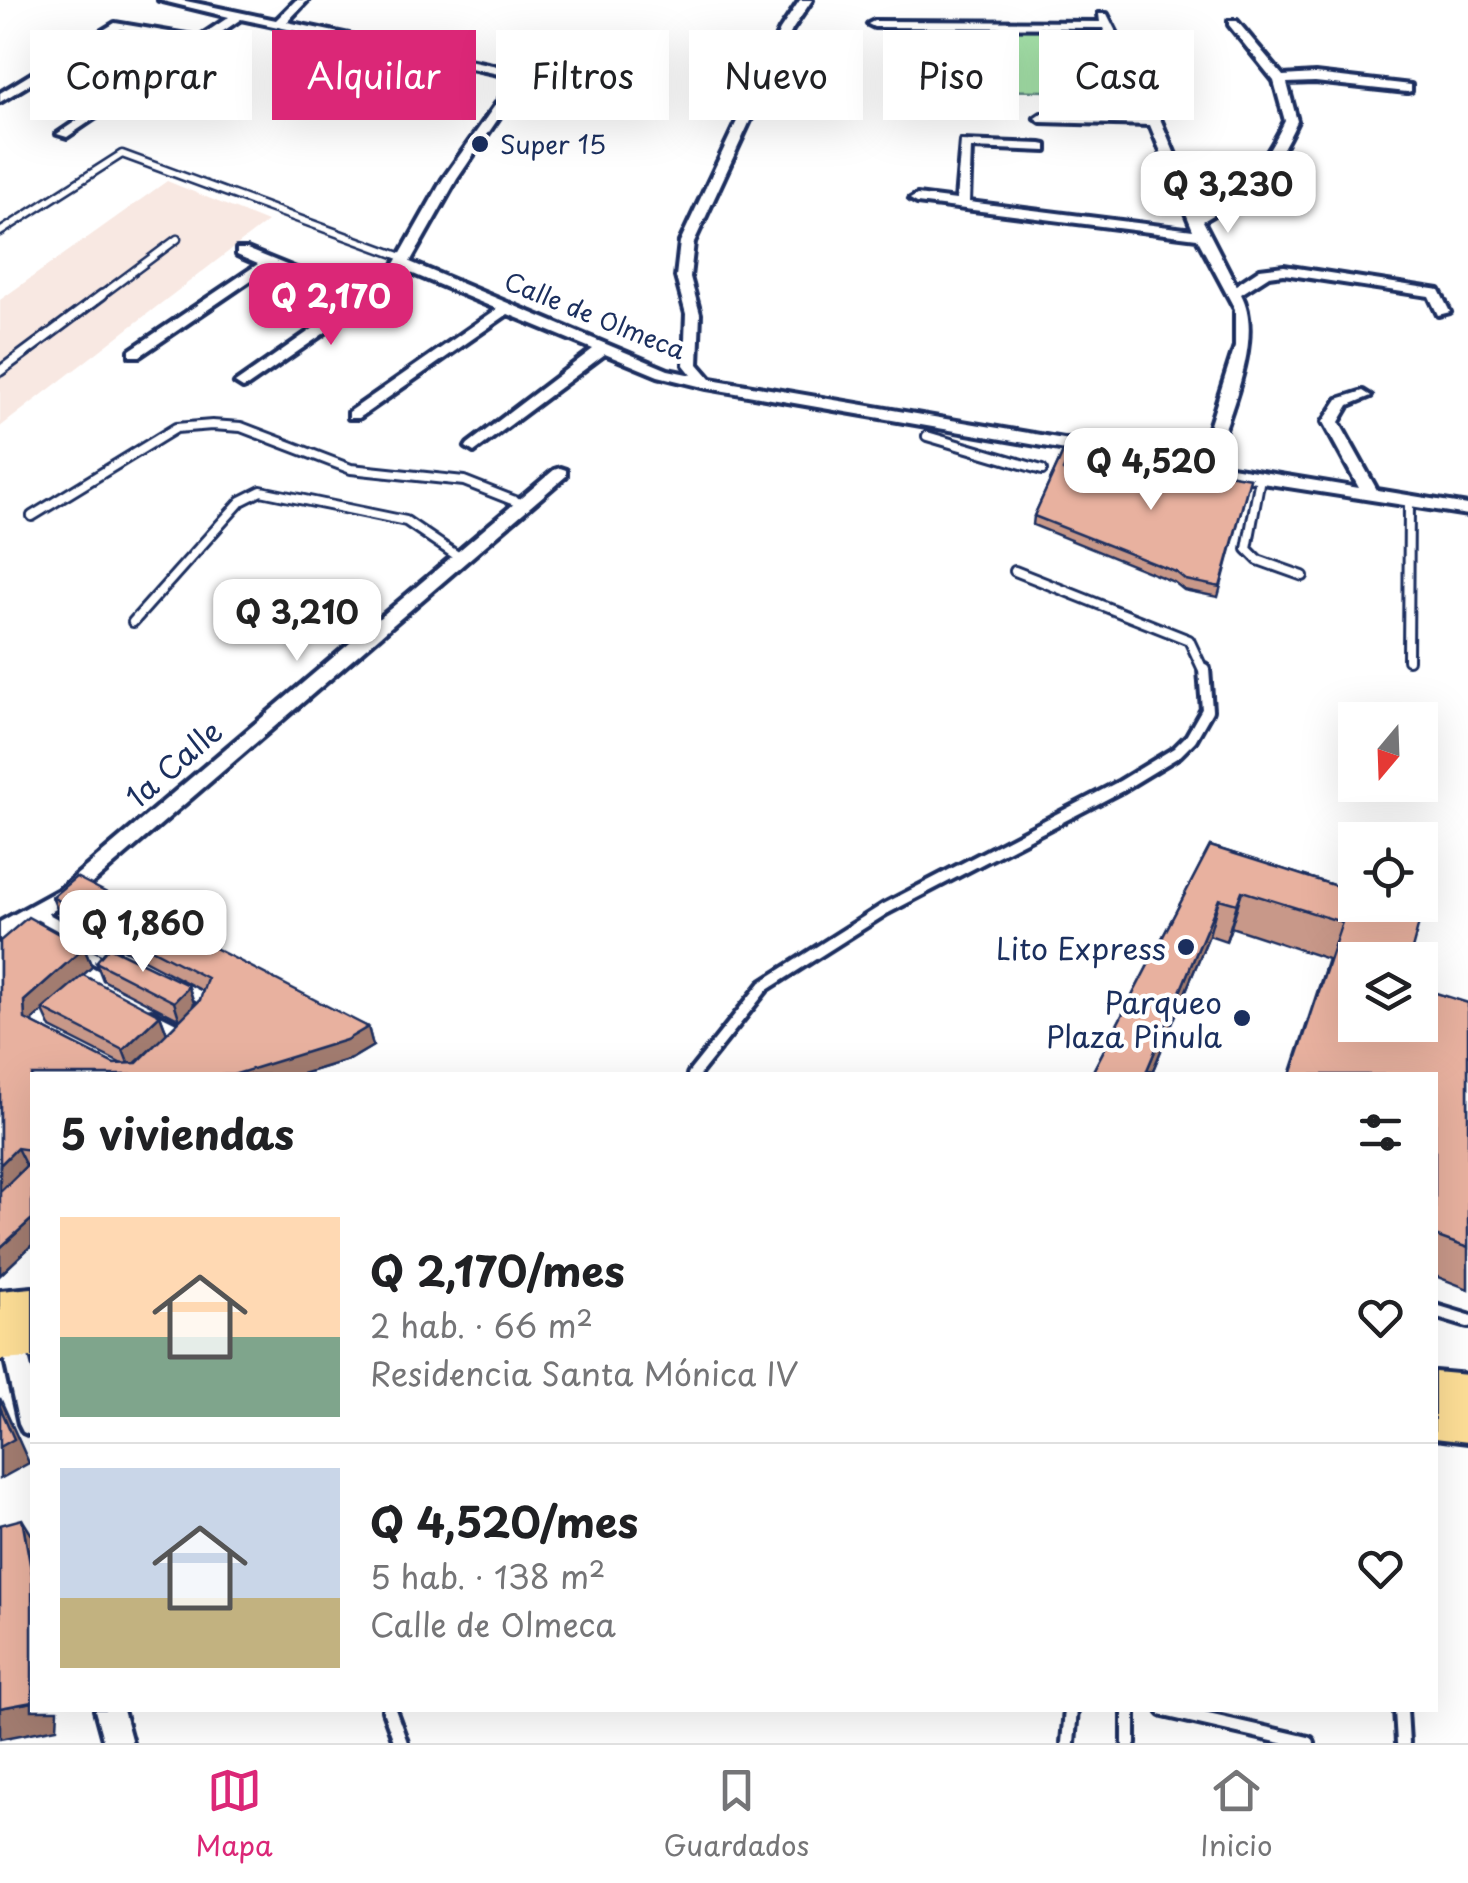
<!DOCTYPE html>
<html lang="es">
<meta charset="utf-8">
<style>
body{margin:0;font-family:"Playpen Sans",sans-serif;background:#f6f6f6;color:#202124;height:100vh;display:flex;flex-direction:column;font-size:38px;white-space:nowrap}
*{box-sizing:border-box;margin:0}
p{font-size:32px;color:#757577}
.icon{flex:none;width:55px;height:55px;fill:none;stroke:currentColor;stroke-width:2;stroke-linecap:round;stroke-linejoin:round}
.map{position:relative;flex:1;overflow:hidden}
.sheet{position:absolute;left:30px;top:1072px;width:1408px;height:640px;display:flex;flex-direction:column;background:#fff;border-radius:0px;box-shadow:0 10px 40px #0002}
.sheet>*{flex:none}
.hud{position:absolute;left:30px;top:30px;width:1410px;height:90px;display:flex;gap:20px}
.needle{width:65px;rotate:199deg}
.buttons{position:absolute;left:1338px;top:702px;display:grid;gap:20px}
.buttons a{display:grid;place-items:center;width:100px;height:100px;border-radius:0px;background:#fff;box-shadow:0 10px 40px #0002;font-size:50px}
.price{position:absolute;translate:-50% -85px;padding:0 22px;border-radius:20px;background:#fff;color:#222;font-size:32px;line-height:65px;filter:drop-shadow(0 2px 5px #0008)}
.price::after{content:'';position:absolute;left:50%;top:60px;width:30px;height:22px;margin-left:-15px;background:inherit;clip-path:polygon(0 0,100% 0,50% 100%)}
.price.selected{background:#db2777;color:#fff}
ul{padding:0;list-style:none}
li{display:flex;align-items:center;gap:30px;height:250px;padding:0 30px}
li+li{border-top:2px solid #e0e0e0}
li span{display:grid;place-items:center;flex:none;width:280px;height:200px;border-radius:0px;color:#555}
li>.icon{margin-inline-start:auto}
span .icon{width:120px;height:120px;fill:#fffc;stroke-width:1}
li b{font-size:42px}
h2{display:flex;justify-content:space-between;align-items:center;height:120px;padding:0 30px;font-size:42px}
.tag{padding:0 35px;border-radius:0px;background:#fff;box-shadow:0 10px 40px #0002;font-size:35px;line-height:90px}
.tag.selected{background:#db2777;color:#fff}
.menu{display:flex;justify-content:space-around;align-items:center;height:140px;border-top:2px solid #e0e0e0;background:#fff;font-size:28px;color:#757577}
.menu a{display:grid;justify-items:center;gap:5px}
.menu .selected{color:#db2777}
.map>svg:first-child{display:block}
.built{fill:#f8e8e2}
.green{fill:#a5e2a9;stroke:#608884;stroke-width:2.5}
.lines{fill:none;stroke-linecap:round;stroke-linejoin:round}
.lane-far3-casing{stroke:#1b2f5e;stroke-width:11}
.lane-far2-casing{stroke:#1b2f5e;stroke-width:14}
.lane-far1-casing{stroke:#1b2f5e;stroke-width:18}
.lane-casing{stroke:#1b2f5e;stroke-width:20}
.street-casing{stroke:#1b2f5e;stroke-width:8}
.primary-casing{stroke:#1b2f5e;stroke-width:8}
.lane-far3{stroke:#fff;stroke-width:6}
.lane-far2{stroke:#fff;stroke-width:8}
.lane-far1{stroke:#fff;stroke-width:10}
.lane{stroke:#fff;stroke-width:12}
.street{fill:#fff;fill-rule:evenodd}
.primary{fill:#fdde96;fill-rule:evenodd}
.wall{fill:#c89889;stroke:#1b2f5e;stroke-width:2.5;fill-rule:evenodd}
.shaded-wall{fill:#a27c6f;stroke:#1b2f5e;stroke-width:2.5}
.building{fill:#e8b19f;stroke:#1b2f5e;stroke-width:2.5}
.poi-dot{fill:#1b2f5e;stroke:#fff;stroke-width:4}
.labels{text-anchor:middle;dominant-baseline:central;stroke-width:9;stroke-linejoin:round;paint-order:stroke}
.far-poi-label{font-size:25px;fill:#1b2f5e;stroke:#fff;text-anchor:start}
.far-street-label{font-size:25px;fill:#1b2f5e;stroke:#fff}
.street-label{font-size:30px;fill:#1b2f5e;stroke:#fff}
.poi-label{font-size:30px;fill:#1b2f5e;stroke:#fff;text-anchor:end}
</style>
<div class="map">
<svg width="1468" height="1743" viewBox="0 0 1468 1743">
<rect width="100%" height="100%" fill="#fff"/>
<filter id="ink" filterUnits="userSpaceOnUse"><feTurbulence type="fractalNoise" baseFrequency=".01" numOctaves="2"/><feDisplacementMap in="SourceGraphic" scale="20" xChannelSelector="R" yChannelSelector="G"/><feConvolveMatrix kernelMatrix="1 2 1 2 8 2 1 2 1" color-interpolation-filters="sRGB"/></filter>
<g filter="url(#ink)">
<polygon class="built" points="167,181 267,222 0,427 0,300"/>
<polygon class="green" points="937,25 1107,25 1141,92 962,90"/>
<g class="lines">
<g class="lane-far3-casing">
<g id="lane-far3">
<polyline points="0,232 122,154 405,258"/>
<polyline points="99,297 177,239"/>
</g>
</g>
<g class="lane-far2-casing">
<g id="lane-far2">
<polyline points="0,371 102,295"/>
<polyline points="927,436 1042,470"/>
<polyline points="1260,478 1247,549 1258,560 1303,576"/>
<polyline points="32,516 176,428 212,425 241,427 351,469 464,481 525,505"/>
<polyline points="1015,571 1189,640 1204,672"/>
<polyline points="133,622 241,501 261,491 406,521 459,557"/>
<polyline points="1408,660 1409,501"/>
</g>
</g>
<g class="lane-far1-casing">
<g id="lane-far1">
<polyline points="34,912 114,955"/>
<polyline points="76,948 107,965"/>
<polyline points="179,986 205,999 205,1007"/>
<polyline points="151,1016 181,1031"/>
<polyline points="693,1075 764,986 885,909 1121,786 1177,752 1191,738 1207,710 1204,669"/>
</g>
</g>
<g class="lane-casing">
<g id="lane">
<polyline points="1435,1311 1468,1321"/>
<polyline points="389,1710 401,1743"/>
<polyline points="1129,1710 1129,1743"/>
<polyline points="1164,1710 1308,1743"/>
<polyline points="1401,1710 1403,1743"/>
<polyline points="1068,1743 1071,1710"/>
</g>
</g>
<g class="street-casing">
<g id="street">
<path d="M159,0H181L276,20L296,0H308L287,22L516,70L525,79L457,179L410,262L668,370L692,375L684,365L686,314L676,277L680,242L780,30L800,0H812L792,30L694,242L690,277L700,314L698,364L711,379L1198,462L1235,346V309L1197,238L917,203L910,199L917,195L956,200L961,141L1041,144L1046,145V151L971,148L969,202L1193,230L1150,125L1041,122L1035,118L1041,114L1147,117L1103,28L874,27L868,24L874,21L1100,22L1099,14H1107L1161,121L1199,212C1245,187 1262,168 1285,121L1274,81L1229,25V21H1237L1283,76L1315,74L1411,85V91L1407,92L1315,82L1287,83L1297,121C1273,173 1253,193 1203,221L1236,285L1260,269L1284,266L1439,290L1450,312L1438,315L1429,296L1284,274L1269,276L1241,294C1265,338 1227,418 1213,464L1359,488L1323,422L1338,399L1363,391L1371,396L1349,405L1339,422L1377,490L1468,505V515L1204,474L707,388L658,376L605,354L474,452L466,447L468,444L593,349L508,314L359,418H349V412L497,309L411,273L248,386L243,388L235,383L351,302L269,268L140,356H130V350L258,264L237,255V249H247L360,295L400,268L395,264L443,179L513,80L508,76L241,19L67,137L57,134L191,43L121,29L0,102V93L115,23L199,37L229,17Z"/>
<polygon points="560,468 566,470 566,476 74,899 0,940 0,922 60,889 554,470"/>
<polygon points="13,1330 22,1333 32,1372 32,1436 23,1432 19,1424 1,1341 4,1333"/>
<polygon points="95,1710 123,1710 132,1743 104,1743"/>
</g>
</g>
<g class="primary-casing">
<g id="primary">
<polygon points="32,1288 32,1358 0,1360 0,1291"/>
<polygon points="1435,1372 1468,1375 1468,1442 1435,1438"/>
</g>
</g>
<use href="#lane-far3" class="lane-far3"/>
<use href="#lane-far2" class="lane-far2"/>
<use href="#lane-far1" class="lane-far1"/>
<use href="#lane" class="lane"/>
<use href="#street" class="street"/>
<use href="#primary" class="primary"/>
</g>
<g class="wall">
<polygon points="1066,446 1102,452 1100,461 1065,473 1070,477 1158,470 1250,478 1218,597 1184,590 1174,582 1033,525 1034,516"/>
<polygon points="1210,846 1355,892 1355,1025 1468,1003 1468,1289 1435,1276 1435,1075 1290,1075 1328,959 1231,927 1226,941 1209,935 1152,1072 1091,1075"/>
<path d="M52,897L368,1027L373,1046L351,1059L299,1075H32V1245L0,1275V941L84,948L92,967L76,981L160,1015L167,1033L180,1020L103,980L96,962L188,985L194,1003L193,1007L200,1000L203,991L60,916ZM43,1011L51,1028L122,1064H114L33,1023V1020Z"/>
</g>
<g class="shaded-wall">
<polygon points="1102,452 1100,461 1064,473 1063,471 1066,464"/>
<polygon points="1242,891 1231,927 1226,941 1237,904"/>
<polygon points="1219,899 1209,935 1151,1075 1147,1070"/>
<polygon points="84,948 92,967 33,1020 34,1038 25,1019 24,1001"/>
<polygon points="188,985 194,1003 192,1008 180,1021 174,1002"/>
<polygon points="160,1015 167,1034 130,1068 123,1050"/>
<polygon points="368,1027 373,1046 351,1059 299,1075 233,1075"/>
<polygon points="17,1148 26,1166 0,1192 0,1165"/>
<polygon points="32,1219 32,1245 0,1275 0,1248"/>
<polygon points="0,1398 29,1463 0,1479"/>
<polygon points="22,1519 32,1535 32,1575"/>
<polygon points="32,1702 32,1710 58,1710 57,1728 0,1739 0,1708"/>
</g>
<g class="building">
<polygon points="1066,446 1102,452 1066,464 1063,471 1070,477 1112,464 1158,470 1167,463 1250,478 1220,587 1186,580 1176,572 1034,516"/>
<polygon points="1210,846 1355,892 1355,905 1398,905 1422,912 1409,960 1355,960 1355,1025 1420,1025 1420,988 1468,1003 1468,1248 1435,1236 1435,1075 1291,1075 1342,922 1242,891 1237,904 1219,899 1147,1070 1159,1075 1091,1075"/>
<polygon points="76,877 368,1027 346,1040 233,1075 32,1075 32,1219 0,1248 0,1192 31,1162 31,1150 17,1148 0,1165 0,941 28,917 84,948 24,1001 25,1019 114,1064 137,1063 200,1000 207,978 52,897"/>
<polygon points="109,947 188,985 186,990 174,1002 96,962"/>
<polygon points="83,975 160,1015 123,1050 43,1009"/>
<polygon points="0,1407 14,1439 0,1447"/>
<polygon points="22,1519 32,1575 32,1702 0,1708 0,1525"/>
</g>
</g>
<g class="poi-dot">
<circle cx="480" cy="144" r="10"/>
<circle cx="1186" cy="947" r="10"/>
<circle cx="1242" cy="1018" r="10"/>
</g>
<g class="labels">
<g class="far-poi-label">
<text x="500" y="144">Super 15</text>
</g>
<g class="far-street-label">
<text transform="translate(595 315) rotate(22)">Calle de Olmeca</text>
</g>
<g class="street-label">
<text transform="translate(173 763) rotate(-41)">1a Calle</text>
</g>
<g class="poi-label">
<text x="1166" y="947">Lito Express</text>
<text x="1222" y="1001">Parqueo<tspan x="1222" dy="34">Plaza Pinula</tspan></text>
</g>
</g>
</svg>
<div class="buttons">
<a><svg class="needle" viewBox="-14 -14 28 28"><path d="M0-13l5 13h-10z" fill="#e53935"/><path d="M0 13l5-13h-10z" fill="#757577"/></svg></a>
<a><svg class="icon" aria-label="locate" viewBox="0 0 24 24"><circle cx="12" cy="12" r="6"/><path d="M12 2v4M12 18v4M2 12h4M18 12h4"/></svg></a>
<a><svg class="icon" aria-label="layers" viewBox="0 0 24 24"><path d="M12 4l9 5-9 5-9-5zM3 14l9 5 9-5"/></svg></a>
</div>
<b class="price" style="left:1228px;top:236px">Q 3,230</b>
<b class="price selected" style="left:331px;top:348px">Q 2,170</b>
<b class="price" style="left:1151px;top:513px">Q 4,520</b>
<b class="price" style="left:297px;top:664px">Q 3,210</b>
<b class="price" style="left:143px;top:975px">Q 1,860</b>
<div class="hud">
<a class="tag">Comprar</a>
<a class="tag selected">Alquilar</a>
<a class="tag">Filtros</a>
<a class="tag">Nuevo</a>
<a class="tag">Piso</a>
<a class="tag">Casa</a>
</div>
<section class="sheet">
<h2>5 viviendas<svg class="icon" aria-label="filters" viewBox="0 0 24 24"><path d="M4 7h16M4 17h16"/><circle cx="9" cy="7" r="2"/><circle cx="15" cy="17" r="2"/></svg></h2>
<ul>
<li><span style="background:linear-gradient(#ffd9b3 60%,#7fa58c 0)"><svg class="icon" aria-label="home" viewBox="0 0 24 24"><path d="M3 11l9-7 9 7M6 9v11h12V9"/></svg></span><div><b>Q 2,170/mes</b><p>2 hab. · 66 m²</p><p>Residencia Santa Mónica IV</p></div><svg class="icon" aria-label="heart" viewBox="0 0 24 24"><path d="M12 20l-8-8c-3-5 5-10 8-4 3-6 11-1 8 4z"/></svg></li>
<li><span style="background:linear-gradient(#c9d6e8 65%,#c2b280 0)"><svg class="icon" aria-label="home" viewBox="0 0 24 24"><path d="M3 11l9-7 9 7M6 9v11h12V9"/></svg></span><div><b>Q 4,520/mes</b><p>5 hab. · 138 m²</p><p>Calle de Olmeca</p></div><svg class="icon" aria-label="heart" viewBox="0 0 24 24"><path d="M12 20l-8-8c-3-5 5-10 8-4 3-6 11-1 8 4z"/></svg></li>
</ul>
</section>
</div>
<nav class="menu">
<a class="selected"><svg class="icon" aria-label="map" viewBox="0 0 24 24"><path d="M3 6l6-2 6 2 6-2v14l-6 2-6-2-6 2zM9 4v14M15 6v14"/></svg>Mapa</a>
<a><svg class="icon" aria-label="saved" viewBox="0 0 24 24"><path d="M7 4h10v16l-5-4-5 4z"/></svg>Guardados</a>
<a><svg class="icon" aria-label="home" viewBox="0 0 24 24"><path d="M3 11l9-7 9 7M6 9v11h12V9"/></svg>Inicio</a>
</nav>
